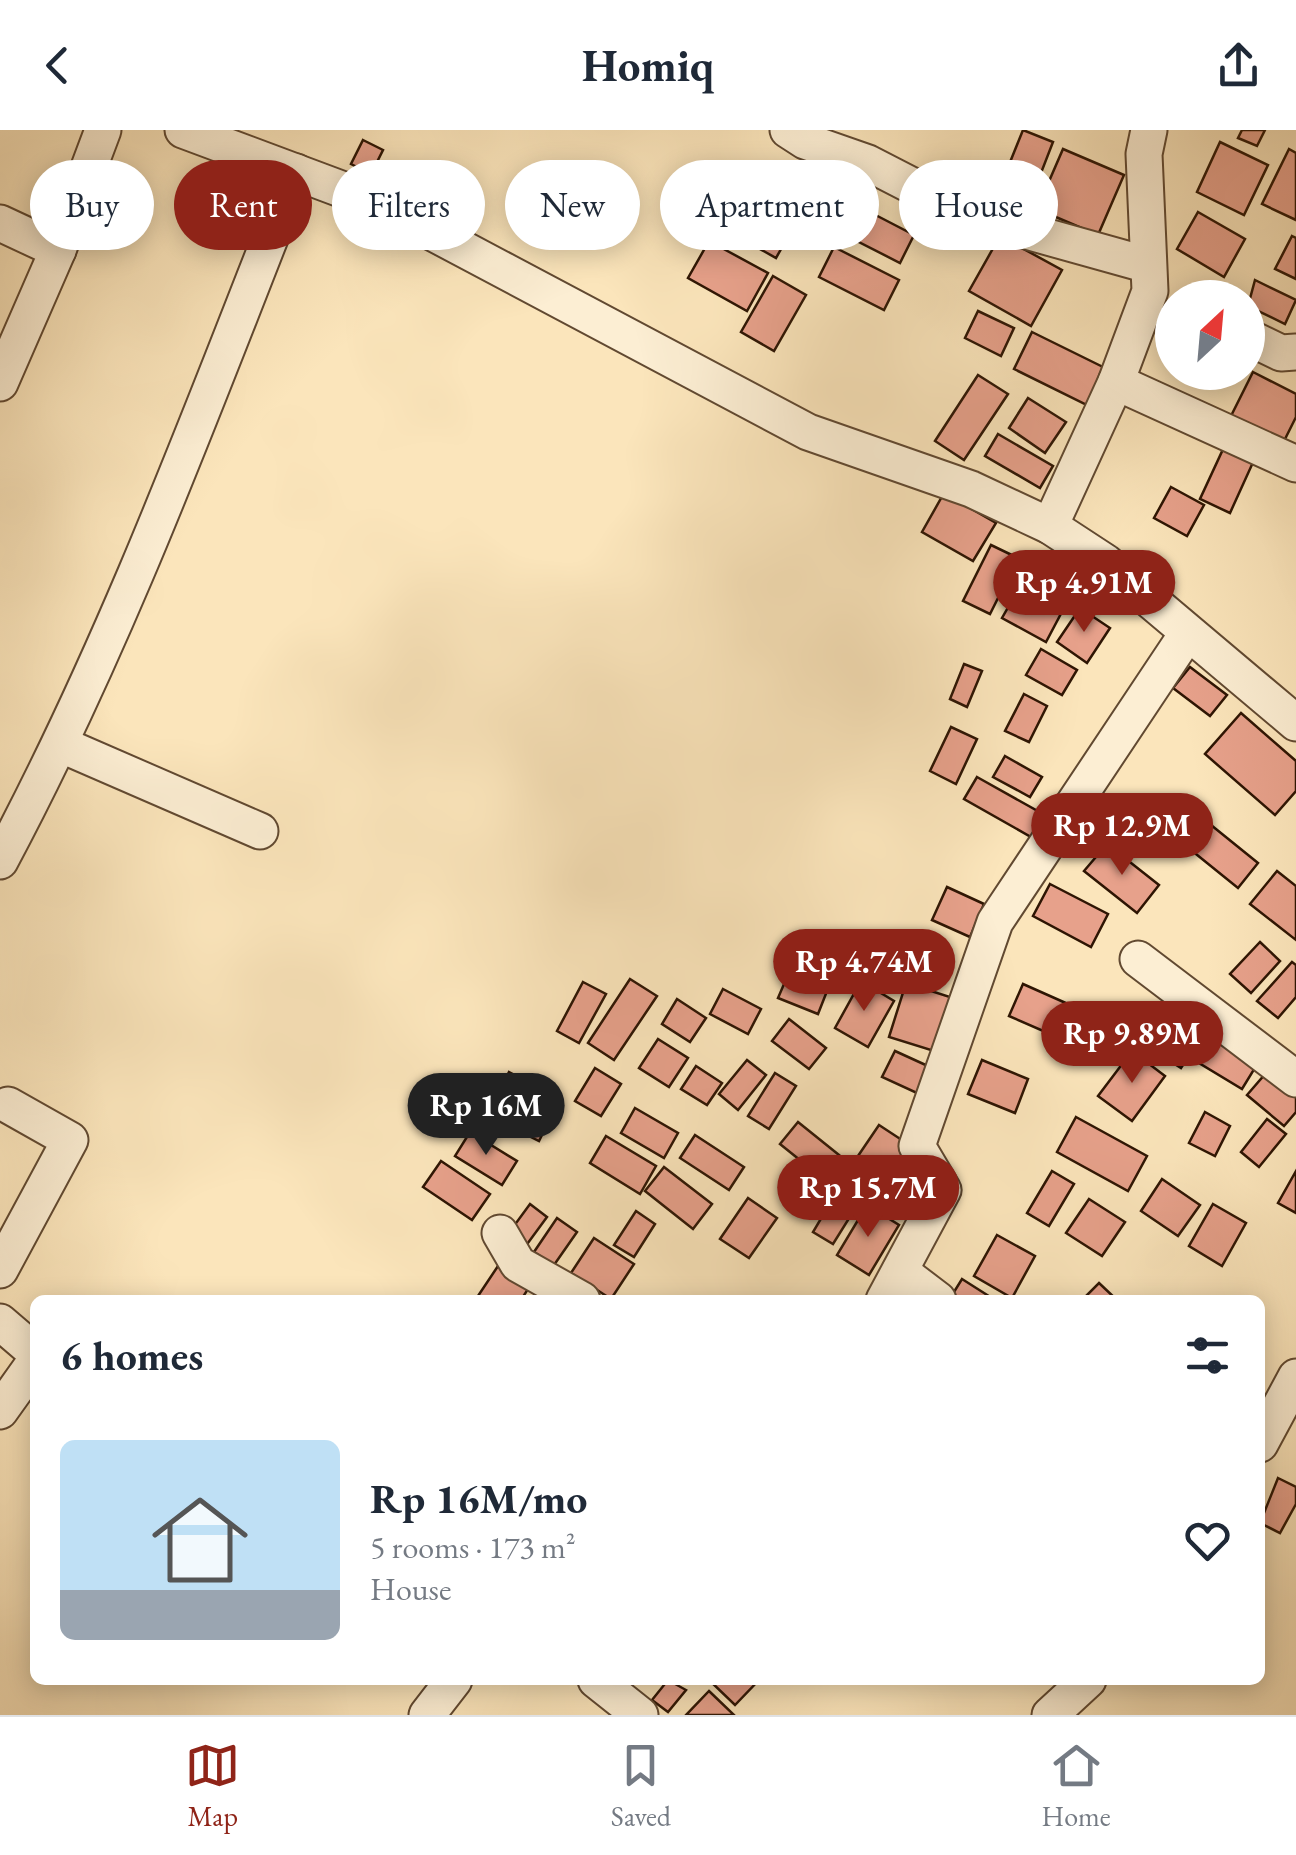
<!DOCTYPE html>
<meta charset="utf-8">
<style>
body{margin:0;font-family:"EB Garamond",serif;background:#f2f2f3;color:#1f2937;height:100vh;display:flex;flex-direction:column;font-size:38px;white-space:nowrap}
*{box-sizing:border-box;margin:0}
p{font-size:32px;color:#747a83}
.icon{flex:none;width:55px;height:55px;fill:none;stroke:currentColor;stroke-width:2;stroke-linecap:round;stroke-linejoin:round}
.map{position:relative;flex:1;overflow:hidden}
.panel{position:absolute;left:30px;top:1165px;width:1235px;height:390px;display:flex;flex-direction:column;background:#fff;border-radius:15px;box-shadow:0 5px 25px #0003}
.panel>*{flex:none}
.guide{position:absolute;left:30px;top:30px;width:1238px;height:90px;display:flex;gap:20px}
.needle{width:65px;rotate:26deg}
.buttons{position:absolute;left:1155px;top:150px;display:grid;gap:20px}
.buttons a{display:grid;place-items:center;width:110px;height:110px;border-radius:50%;background:#fff;box-shadow:0 5px 25px #0003;font-size:50px}
.price{position:absolute;translate:-50% -85px;padding:0 22px;border-radius:35px;background:#8f2418;color:#fff;font-size:32px;line-height:65px;filter:drop-shadow(0 2px 5px #0008)}
.price::after{content:'';position:absolute;left:50%;top:60px;width:30px;height:22px;margin-left:-15px;background:inherit;clip-path:polygon(0 0,100% 0,50% 100%)}
.price.active{background:#222;color:#fff}
ul{padding:0;list-style:none}
li{display:flex;align-items:center;gap:30px;height:250px;padding:0 30px}
li span{display:grid;place-items:center;flex:none;width:280px;height:200px;border-radius:15px;color:#555}
li>.icon{margin-inline-start:auto}
span .icon{width:120px;height:120px;fill:#fffc;stroke-width:1}
li b{font-size:42px}
h2{display:flex;justify-content:space-between;align-items:center;height:120px;padding:0 30px;font-size:42px}
.pill{padding:0 35px;border-radius:45px;background:#fff;box-shadow:0 5px 25px #0003;font-size:35px;line-height:90px}
.pill.active{background:#8f2418;color:#fff}
header{display:flex;justify-content:space-between;align-items:center;height:130px;padding:0 30px;background:#fff;font-size:45px;font-weight:700}
.dock{display:flex;justify-content:space-around;align-items:center;height:140px;border-top:2px solid #e0e1e3;background:#fff;font-size:28px;color:#747a83}
.dock a{display:grid;justify-items:center;gap:5px}
.dock .active{color:#8f2418}
.map>svg:first-child{display:block}
.building{fill:#e7a18b;stroke:#2e1503;stroke-width:2.5}
.lines{fill:none;stroke-linecap:round;stroke-linejoin:round}
.street-casing{stroke:#614931;stroke-width:39}
.street{stroke:#fceed3;stroke-width:35}
</style>
<header><svg class="icon" aria-label="back" viewBox="0 0 24 24"><path d="M15 5l-7 7 7 7"/></svg>Homiq<svg class="icon" aria-label="share" viewBox="0 0 24 24"><path d="M12 15V3M7 8l5-5 5 5M5 13v7h14v-7"/></svg></header>
<div class="map">
<svg width="1296" height="1585" viewBox="0 0 1296 1585">
<rect width="100%" height="100%" fill="#fbe5bb"/>
<filter id="stains"><feTurbulence type="fractalNoise" baseFrequency=".002" numOctaves="4"/><feColorMatrix values="0 0 0 0 .2 0 0 0 0 .09 0 0 0 0 .02 0 0 0 .5 -.17"/></filter>
<radialGradient id="worn" r=".72"><stop offset=".6" stop-color="#630" stop-opacity="0"/><stop offset="1" stop-color="#630" stop-opacity=".3"/></radialGradient>
<g class="building">
<polygon points="1023,0 1053,12 1029,74 998,62"/>
<polygon points="1242,0 1265,0 1257,16 1238,8"/>
<polygon points="363,10 383,20 371,44 351,34"/>
<polygon points="1220,12 1268,35 1244,85 1197,62"/>
<polygon points="1063,19 1124,45 1098,105 1037,79"/>
<polygon points="1289,19 1296,23 1296,90 1262,74"/>
<polygon points="765,37 812,64 776,128 728,101"/>
<polygon points="864,79 914,105 900,133 849,107"/>
<polygon points="1198,82 1245,109 1224,147 1177,119"/>
<polygon points="1000,106 1062,140 1031,196 969,161"/>
<polygon points="1292,106 1296,108 1296,149 1275,139"/>
<polygon points="709,111 768,143 747,181 688,148"/>
<polygon points="834,117 899,150 884,180 819,147"/>
<polygon points="773,146 806,165 774,221 741,202"/>
<polygon points="1255,150 1296,170 1285,194 1248,176"/>
<polygon points="978,181 1014,198 1001,226 965,208"/>
<polygon points="1032,202 1105,238 1087,275 1014,239"/>
<polygon points="1253,242 1296,264 1296,287 1283,313 1231,286"/>
<polygon points="978,245 1008,264 964,330 935,311"/>
<polygon points="1028,268 1066,292 1045,323 1009,298"/>
<polygon points="998,304 1053,336 1040,358 985,326"/>
<polygon points="1225,315 1255,328 1230,383 1200,369"/>
<polygon points="1171,357 1204,375 1187,406 1154,388"/>
<polygon points="944,363 996,393 973,431 922,402"/>
<polygon points="991,415 1018,428 990,484 963,471"/>
<polygon points="1022,453 1065,476 1046,512 1002,488"/>
<polygon points="1080,478 1110,498 1087,533 1057,512"/>
<polygon points="1041,519 1077,540 1062,565 1026,545"/>
<polygon points="964,534 982,541 967,577 950,569"/>
<polygon points="1190,537 1227,565 1210,586 1173,558"/>
<polygon points="1024,564 1047,576 1029,612 1005,601"/>
<polygon points="1241,583 1296,631 1296,661 1275,685 1205,624"/>
<polygon points="951,597 977,609 956,654 930,641"/>
<polygon points="1005,626 1042,647 1030,667 993,647"/>
<polygon points="977,647 1043,684 1031,707 964,669"/>
<polygon points="1185,674 1258,733 1238,758 1165,699"/>
<polygon points="1107,714 1159,755 1137,783 1084,741"/>
<polygon points="1277,741 1296,756 1296,810 1250,774"/>
<polygon points="1050,754 1108,784 1091,817 1033,786"/>
<polygon points="947,757 984,774 970,807 932,790"/>
<polygon points="1260,812 1280,831 1251,863 1230,844"/>
<polygon points="1292,832 1296,835 1296,867 1278,888 1257,871"/>
<polygon points="790,840 829,856 818,884 778,868"/>
<polygon points="630,849 657,866 614,930 588,913"/>
<polygon points="861,851 894,871 868,917 835,898"/>
<polygon points="583,852 606,864 579,913 557,901"/>
<polygon points="906,853 950,867 934,921 889,907"/>
<polygon points="1023,854 1077,878 1064,910 1009,886"/>
<polygon points="723,859 761,879 748,904 710,884"/>
<polygon points="677,869 706,888 690,912 662,894"/>
<polygon points="1185,870 1214,888 1181,938 1153,920"/>
<polygon points="789,889 826,918 809,939 772,911"/>
<polygon points="1218,901 1261,928 1242,959 1199,933"/>
<polygon points="658,909 688,928 669,957 639,938"/>
<polygon points="895,921 941,942 930,969 882,947"/>
<polygon points="1132,921 1165,946 1132,991 1098,966"/>
<polygon points="747,930 766,945 738,980 719,964"/>
<polygon points="982,930 1028,949 1015,983 968,964"/>
<polygon points="696,936 722,953 707,975 681,959"/>
<polygon points="1272,936 1296,956 1296,982 1284,996 1247,965"/>
<polygon points="595,938 621,954 601,986 575,971"/>
<polygon points="509,942 530,953 509,995 488,984"/>
<polygon points="775,943 796,956 769,999 748,986"/>
<polygon points="537,953 561,966 539,1011 515,999"/>
<polygon points="635,978 678,1003 664,1028 621,1003"/>
<polygon points="1205,982 1230,996 1215,1026 1189,1013"/>
<polygon points="1076,987 1147,1026 1128,1061 1057,1022"/>
<polygon points="1267,989 1286,1004 1259,1037 1241,1022"/>
<polygon points="798,992 839,1025 821,1047 780,1014"/>
<polygon points="879,995 911,1016 890,1048 858,1026"/>
<polygon points="470,1002 517,1031 502,1055 455,1026"/>
<polygon points="695,1005 744,1037 729,1060 680,1028"/>
<polygon points="606,1006 656,1036 640,1064 590,1033"/>
<polygon points="441,1031 490,1064 472,1090 423,1057"/>
<polygon points="664,1037 712,1074 693,1099 645,1061"/>
<polygon points="1052,1041 1074,1054 1049,1096 1027,1083"/>
<polygon points="1296,1041 1296,1083 1278,1073"/>
<polygon points="1162,1049 1200,1075 1178,1106 1141,1081"/>
<polygon points="748,1068 777,1088 749,1128 720,1109"/>
<polygon points="1089,1069 1125,1092 1102,1126 1066,1103"/>
<polygon points="832,1070 853,1082 833,1114 813,1102"/>
<polygon points="530,1074 547,1087 525,1117 508,1104"/>
<polygon points="1213,1074 1246,1093 1222,1136 1189,1116"/>
<polygon points="867,1075 899,1095 869,1145 837,1125"/>
<polygon points="636,1081 655,1094 634,1127 614,1115"/>
<polygon points="557,1088 577,1102 554,1135 534,1122"/>
<polygon points="997,1105 1035,1126 1012,1168 974,1146"/>
<polygon points="594,1108 634,1134 611,1169 571,1143"/>
<polygon points="498,1136 530,1156 521,1170 478,1166"/>
<polygon points="962,1149 995,1170 949,1170"/>
<polygon points="1099,1153 1117,1170 1082,1170"/>
<polygon points="1278,1348 1296,1357 1296,1374 1280,1403 1260,1393"/>
<polygon points="668,1550 686,1560 668,1582 652,1570"/>
<polygon points="709,1550 757,1550 758,1551 735,1575"/>
<polygon points="709,1561 734,1585 686,1585"/>
</g>
<g class="lines">
<g class="street-casing">
<g id="street">
<polyline points="183,0 373,71 808,302 971,359 1050,396 1105,432 1296,593"/>
<polyline points="788,0 805,11 868,33 969,85 1148,135"/>
<polyline points="0,93 58,120"/>
<polyline points="1248,207 1281,223 1296,222"/>
<polyline points="1116,252 1296,334"/>
<polyline points="0,253 58,120 103,0"/>
<polyline points="1050,396 1116,252 1150,161 1144,24 1149,0"/>
<polyline points="62,615 260,701"/>
<path d="M0,731C118,510 204,275 296,42"/>
<polyline points="1138,829 1296,949"/>
<polyline points="500,1103 518,1134 582,1170"/>
<polyline points="0,1140 70,1010 8,975"/>
<polyline points="900,1141 938,1170"/>
<polyline points="884,1170 943,1060 917,1016 995,792 1187,504"/>
<polyline points="0,1192 35,1222"/>
<polyline points="0,1281 30,1239"/>
<polyline points="1260,1314 1296,1247"/>
<polyline points="596,1550 640,1585"/>
<polyline points="427,1585 454,1550"/>
<polyline points="1050,1585 1088,1550"/>
</g>
</g>
<use href="#street" class="street"/>
</g>
<rect width="100%" height="100%" filter="url(#stains)"/>
<rect width="100%" height="100%" fill="url(#worn)"/>
</svg>
<div class="buttons">
<a><svg class="needle" viewBox="-14 -14 28 28"><path d="M0-13l5 13h-10z" fill="#e53935"/><path d="M0 13l5-13h-10z" fill="#747a83"/></svg></a>
</div>
<b class="price" style="left:1084px;top:505px">Rp 4.91M</b>
<b class="price" style="left:1122px;top:748px">Rp 12.9M</b>
<b class="price" style="left:864px;top:884px">Rp 4.74M</b>
<b class="price" style="left:1132px;top:956px">Rp 9.89M</b>
<b class="price active" style="left:486px;top:1028px">Rp 16M</b>
<b class="price" style="left:868px;top:1110px">Rp 15.7M</b>
<div class="guide">
<a class="pill">Buy</a>
<a class="pill active">Rent</a>
<a class="pill">Filters</a>
<a class="pill">New</a>
<a class="pill">Apartment</a>
<a class="pill">House</a>
</div>
<section class="panel">
<h2>6 homes<svg class="icon" aria-label="filters" viewBox="0 0 24 24"><path d="M4 7h16M4 17h16"/><circle cx="9" cy="7" r="2"/><circle cx="15" cy="17" r="2"/></svg></h2>
<ul>
<li><span style="background:linear-gradient(#bfe0f5 75%,#9aa5b1 0)"><svg class="icon" aria-label="home" viewBox="0 0 24 24"><path d="M3 11l9-7 9 7M6 9v11h12V9"/></svg></span><div><b>Rp 16M/mo</b><p>5 rooms · 173 m²</p><p>House</p></div><svg class="icon" aria-label="heart" viewBox="0 0 24 24"><path d="M12 20l-8-8c-3-5 5-10 8-4 3-6 11-1 8 4z"/></svg></li>
</ul>
</section>
</div>
<nav class="dock">
<a class="active"><svg class="icon" aria-label="map" viewBox="0 0 24 24"><path d="M3 6l6-2 6 2 6-2v14l-6 2-6-2-6 2zM9 4v14M15 6v14"/></svg>Map</a>
<a><svg class="icon" aria-label="saved" viewBox="0 0 24 24"><path d="M7 4h10v16l-5-4-5 4z"/></svg>Saved</a>
<a><svg class="icon" aria-label="home" viewBox="0 0 24 24"><path d="M3 11l9-7 9 7M6 9v11h12V9"/></svg>Home</a>
</nav>
